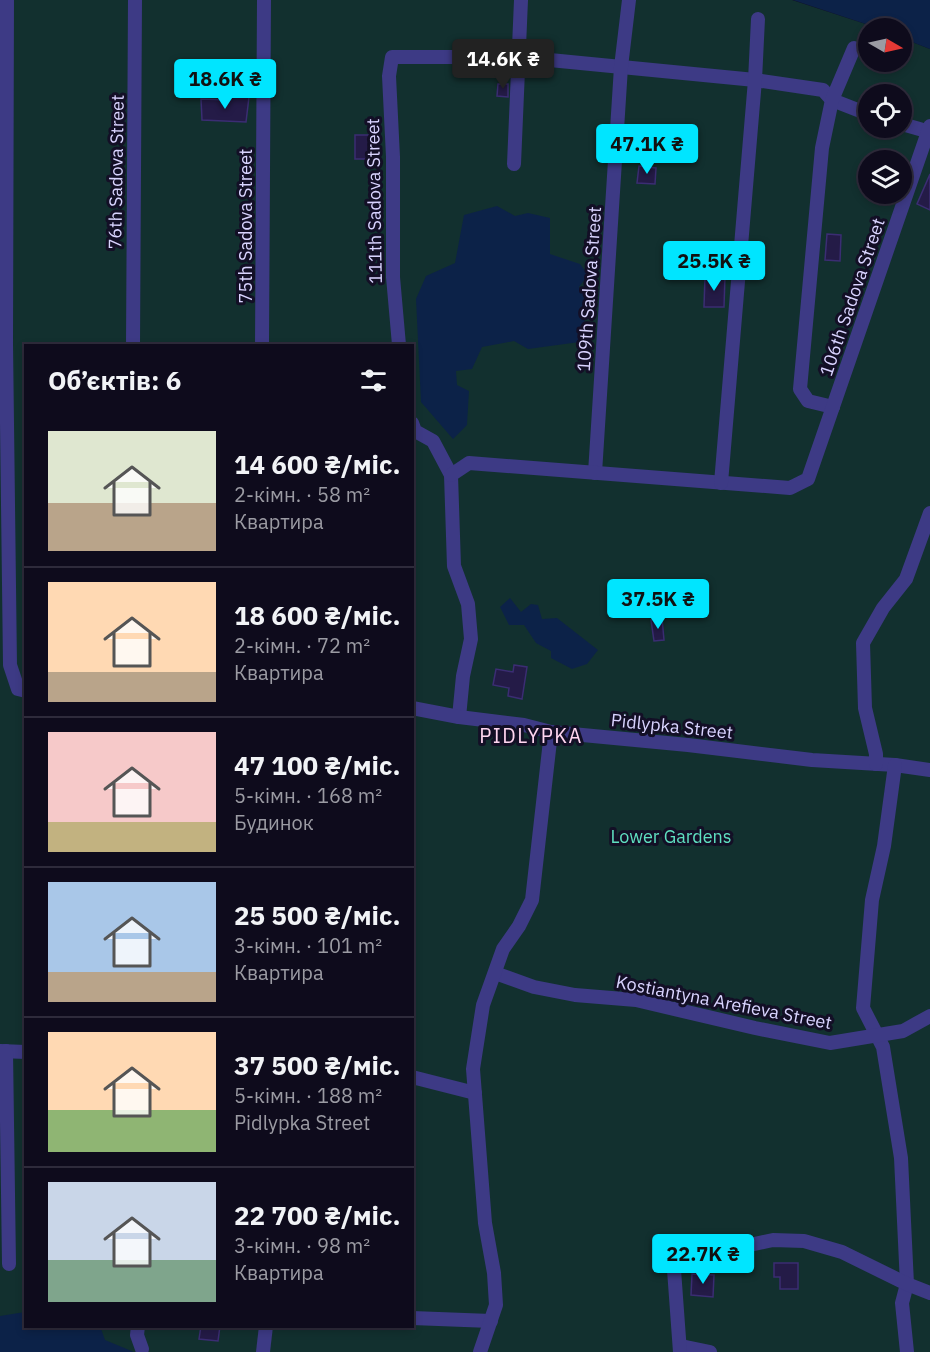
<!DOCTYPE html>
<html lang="uk">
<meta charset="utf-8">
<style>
body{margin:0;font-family:"IBM Plex Sans",sans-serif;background:#1c1929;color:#f1f3f6;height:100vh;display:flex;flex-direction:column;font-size:22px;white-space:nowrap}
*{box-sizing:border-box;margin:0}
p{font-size:20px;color:#9b9ba3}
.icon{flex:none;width:33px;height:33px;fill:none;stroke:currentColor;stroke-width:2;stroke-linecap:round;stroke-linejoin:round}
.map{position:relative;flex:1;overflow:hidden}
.drawer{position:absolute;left:24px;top:344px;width:390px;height:984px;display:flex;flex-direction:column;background:#0e0b1c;border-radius:0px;box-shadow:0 3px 9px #0003,0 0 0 2px #2e2b3b}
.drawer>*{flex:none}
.needle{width:39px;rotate:99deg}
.tools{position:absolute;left:858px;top:18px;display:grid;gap:12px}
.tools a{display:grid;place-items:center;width:54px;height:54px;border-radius:50%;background:#0e0b1c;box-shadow:0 3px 9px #0003,0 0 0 2px #2e2b3b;font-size:30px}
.price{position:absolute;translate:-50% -51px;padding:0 14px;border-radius:6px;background:#00e5ff;color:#111;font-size:20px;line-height:39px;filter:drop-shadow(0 2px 3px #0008)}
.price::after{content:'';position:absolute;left:50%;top:36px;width:18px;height:14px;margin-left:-9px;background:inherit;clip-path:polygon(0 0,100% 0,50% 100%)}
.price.active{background:#222;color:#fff}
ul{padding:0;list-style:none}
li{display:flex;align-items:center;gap:18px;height:150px;padding:0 24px}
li+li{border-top:2px solid #2e2b3b}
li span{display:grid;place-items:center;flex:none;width:168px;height:120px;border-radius:0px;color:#555}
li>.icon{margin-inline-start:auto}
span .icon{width:72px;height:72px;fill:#fffc;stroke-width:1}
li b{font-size:26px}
h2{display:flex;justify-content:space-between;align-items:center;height:72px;padding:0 24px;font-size:26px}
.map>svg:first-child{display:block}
.green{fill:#12302f;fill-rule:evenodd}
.water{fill:#0c2248}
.building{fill:#241b47;stroke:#3b2d73;stroke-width:1.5}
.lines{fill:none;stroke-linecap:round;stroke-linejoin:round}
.street{stroke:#3d3a85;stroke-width:14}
.labels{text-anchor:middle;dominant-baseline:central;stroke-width:6;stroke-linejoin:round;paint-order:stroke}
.street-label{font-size:18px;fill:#d9d4ff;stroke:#130f26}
.park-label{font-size:18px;fill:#5fe0c0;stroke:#130f26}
.neighbourhood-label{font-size:20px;letter-spacing:1.5px;fill:#ffd6f0;stroke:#130f26}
</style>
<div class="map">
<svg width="930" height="1352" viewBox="0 0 930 1352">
<rect width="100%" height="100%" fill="#130f26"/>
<path class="green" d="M0,0H792L878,28H868V62H902V38L930,49V1352H0ZM868,94H902V128H868ZM868,160H902V194H868ZM26,345H412V1326H26Z"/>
<g class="water">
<polygon points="793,0 930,0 930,49 902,38 902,28 878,28"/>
<polygon points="497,206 515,216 528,213 550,218 550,254 580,264 588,275 579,287 589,300 584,323 587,341 528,349 514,341 482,347 472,369 456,371 457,385 469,391 467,425 453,439 421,402 416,299 426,276 455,263 464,215"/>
<polygon points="510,598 521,612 531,604 538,605 542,619 557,618 598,650 587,664 572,669 551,658 551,651 536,643 524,625 509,625 500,607"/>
<polygon points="25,1312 26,1326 100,1326 105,1340 134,1352 0,1352 0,1316"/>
</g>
<g class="building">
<polygon points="498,84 508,84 508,97 497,96"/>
<polygon points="234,96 249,97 246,122 202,120 201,99 229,100"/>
<rect x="355" y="135" width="23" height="24"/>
<polygon points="639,166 656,168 655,184 637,183"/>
<polygon points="930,174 930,210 917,204"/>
<polygon points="827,234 841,235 840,261 825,260"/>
<polygon points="705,276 725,276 724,307 704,307"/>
<polygon points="662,618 664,640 654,641 651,620"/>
<polygon points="514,665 527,667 522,699 508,696 509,688 493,685 496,669 513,672"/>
<polygon points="774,1263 798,1263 798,1289 780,1289 780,1277 774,1277"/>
<polygon points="692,1274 714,1275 713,1297 691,1295"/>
<polygon points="201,1326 220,1326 218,1341 199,1339"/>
</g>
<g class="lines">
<g class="street">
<polyline points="7,0 6,343 10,665 18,689 26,691"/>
<polyline points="902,124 930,132"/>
<polyline points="514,164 521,0"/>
<polyline points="133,345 135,0"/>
<polyline points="262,345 264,0"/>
<polyline points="399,345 393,277 393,157 389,76 392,57 519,57 755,80 823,90 832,100 868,114"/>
<polyline points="833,407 808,401 800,389 822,148 832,100 854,48"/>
<polyline points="412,423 415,431 433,441 451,475 454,566 468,604 471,639 463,676 459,717"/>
<polyline points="595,473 621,67 629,0"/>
<polyline points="451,475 469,463 790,488 808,479 930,126"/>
<polyline points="721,483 755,80 758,19"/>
<polyline points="412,708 459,717 524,725 551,732 688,745 812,760 895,765 930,770"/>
<polyline points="876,764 876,754 865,708 863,643 883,608 906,579 930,513"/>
<polyline points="895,765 884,846 872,900 863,1008 883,1047 901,1158 907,1284 902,1303 907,1352"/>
<polyline points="495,973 534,987 575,995 636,1000 755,1028 830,1043 903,1031 930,1016"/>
<polyline points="0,1051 26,1052"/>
<polyline points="6,1051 9,1264"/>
<polyline points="412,1077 475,1093"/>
<polyline points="412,1318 491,1321"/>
<polyline points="138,1326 137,1335 142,1349"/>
<polyline points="681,1346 710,1352"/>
<polyline points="263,1352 266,1326"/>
<polyline points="480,1352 496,1305 494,1273 485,1223 473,1069 483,1005 503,949 519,926 532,900 551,732"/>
<polyline points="680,1352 673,1256 686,1249 745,1246 773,1240 804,1241 842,1252 907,1284 930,1293"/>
</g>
</g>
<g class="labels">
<g class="street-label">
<text transform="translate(116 172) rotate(-89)">76th Sadova Street</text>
<text transform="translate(374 201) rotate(-91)">111th Sadova Street</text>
<text transform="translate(245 226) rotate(-90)">75th Sadova Street</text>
<text transform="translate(589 289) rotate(-86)">109th Sadova Street</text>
<text transform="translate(852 297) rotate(-71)">106th Sadova Street</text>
<text transform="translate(672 726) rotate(6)">Pidlypka Street</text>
<text transform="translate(724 1002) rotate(11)">Kostiantyna Arefieva Street</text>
</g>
<g class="park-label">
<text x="671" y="836">Lower Gardens</text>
</g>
<g class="neighbourhood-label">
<text x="531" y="735">PIDLYPKA</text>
</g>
</g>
</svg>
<div class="tools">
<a><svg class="needle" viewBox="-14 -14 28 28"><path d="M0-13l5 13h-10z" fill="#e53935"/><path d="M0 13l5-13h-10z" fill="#9b9ba3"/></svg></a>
<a><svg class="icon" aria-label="locate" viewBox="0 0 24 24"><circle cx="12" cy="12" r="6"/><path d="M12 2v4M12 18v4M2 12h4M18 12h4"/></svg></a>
<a><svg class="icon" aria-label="layers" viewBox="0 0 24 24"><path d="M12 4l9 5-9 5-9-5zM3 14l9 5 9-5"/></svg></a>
</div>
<b class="price active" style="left:503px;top:90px">14.6K ₴</b>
<b class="price" style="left:225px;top:110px">18.6K ₴</b>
<b class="price" style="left:647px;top:175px">47.1K ₴</b>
<b class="price" style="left:714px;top:292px">25.5K ₴</b>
<b class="price" style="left:658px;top:630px">37.5K ₴</b>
<b class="price" style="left:703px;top:1285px">22.7K ₴</b>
<section class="drawer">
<h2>Об’єктів: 6<svg class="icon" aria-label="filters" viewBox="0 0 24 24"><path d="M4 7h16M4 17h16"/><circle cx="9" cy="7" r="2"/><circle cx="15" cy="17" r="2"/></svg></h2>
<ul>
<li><span style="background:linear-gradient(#dfe7d0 60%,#b9a48a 0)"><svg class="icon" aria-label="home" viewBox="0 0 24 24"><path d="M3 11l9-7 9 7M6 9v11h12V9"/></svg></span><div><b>14 600 ₴/міс.</b><p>2-кімн. · 58 m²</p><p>Квартира</p></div></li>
<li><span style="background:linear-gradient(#ffd9b3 75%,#b9a48a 0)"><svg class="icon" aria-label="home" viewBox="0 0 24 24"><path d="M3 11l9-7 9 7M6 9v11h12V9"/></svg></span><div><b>18 600 ₴/міс.</b><p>2-кімн. · 72 m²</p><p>Квартира</p></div></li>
<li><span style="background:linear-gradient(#f6c9c9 75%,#c2b280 0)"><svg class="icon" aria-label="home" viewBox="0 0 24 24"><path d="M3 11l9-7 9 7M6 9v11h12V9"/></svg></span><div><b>47 100 ₴/міс.</b><p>5-кімн. · 168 m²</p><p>Будинок</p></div></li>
<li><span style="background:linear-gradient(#a9c7e8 75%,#b9a48a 0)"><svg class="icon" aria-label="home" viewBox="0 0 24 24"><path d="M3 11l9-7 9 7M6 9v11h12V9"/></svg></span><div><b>25 500 ₴/міс.</b><p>3-кімн. · 101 m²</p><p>Квартира</p></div></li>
<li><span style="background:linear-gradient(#ffd9b3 65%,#8fb573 0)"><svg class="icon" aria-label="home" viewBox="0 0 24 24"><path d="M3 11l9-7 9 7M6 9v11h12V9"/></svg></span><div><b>37 500 ₴/міс.</b><p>5-кімн. · 188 m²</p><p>Pidlypka Street</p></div></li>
<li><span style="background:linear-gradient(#c9d6e8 65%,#7fa58c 0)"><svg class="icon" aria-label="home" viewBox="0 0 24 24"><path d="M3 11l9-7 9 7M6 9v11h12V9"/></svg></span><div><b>22 700 ₴/міс.</b><p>3-кімн. · 98 m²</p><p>Квартира</p></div></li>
</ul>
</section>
</div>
